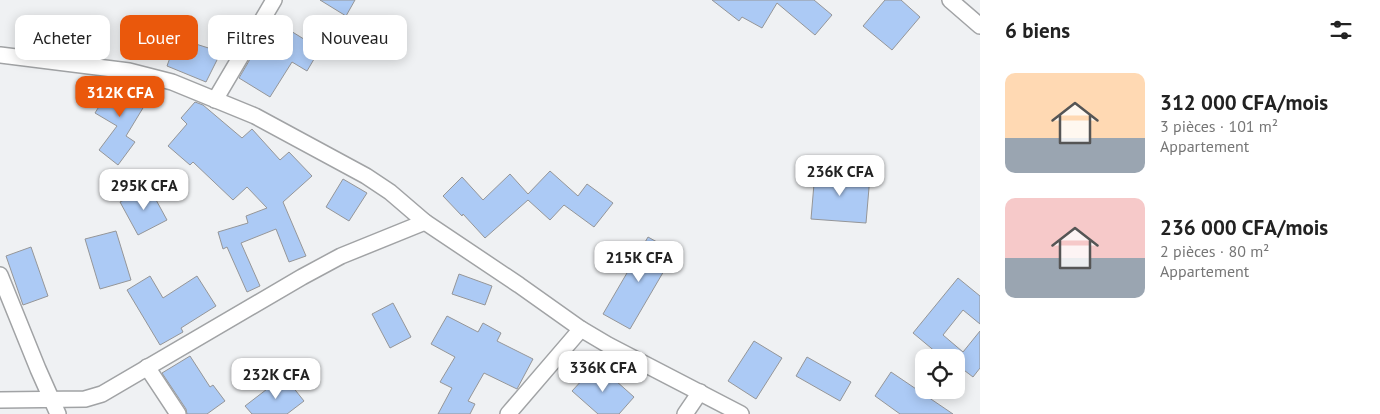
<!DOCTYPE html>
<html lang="fr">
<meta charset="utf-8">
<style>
body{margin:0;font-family:"PT Sans",sans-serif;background:#f6f6f6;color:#222;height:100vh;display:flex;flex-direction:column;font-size:19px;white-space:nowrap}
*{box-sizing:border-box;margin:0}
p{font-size:16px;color:#767676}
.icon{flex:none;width:28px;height:28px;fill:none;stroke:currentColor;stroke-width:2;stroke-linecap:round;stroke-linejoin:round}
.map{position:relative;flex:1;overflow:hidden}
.panel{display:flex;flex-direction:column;background:#fff;width:400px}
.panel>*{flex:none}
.top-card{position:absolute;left:15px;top:15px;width:475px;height:45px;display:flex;gap:10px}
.controls{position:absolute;left:915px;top:349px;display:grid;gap:10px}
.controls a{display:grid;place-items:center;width:50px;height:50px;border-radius:10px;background:#fff;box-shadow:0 2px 12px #0003;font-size:25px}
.price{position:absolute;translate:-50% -42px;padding:0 11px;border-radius:10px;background:#fff;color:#222;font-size:16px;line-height:32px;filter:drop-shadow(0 1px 2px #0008)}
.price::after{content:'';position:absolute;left:50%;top:30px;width:15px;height:11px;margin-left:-8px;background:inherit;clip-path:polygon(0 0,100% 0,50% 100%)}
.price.on{background:#ea580c;color:#fff}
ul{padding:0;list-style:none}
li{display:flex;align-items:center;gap:15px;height:125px;padding:0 25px}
li span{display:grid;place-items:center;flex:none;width:140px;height:100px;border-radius:10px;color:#555}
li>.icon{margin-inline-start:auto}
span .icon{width:60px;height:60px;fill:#fffc;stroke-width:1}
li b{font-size:21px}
h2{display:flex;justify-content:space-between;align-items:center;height:60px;padding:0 25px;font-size:21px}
.pill{padding:0 18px;border-radius:10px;background:#fff;box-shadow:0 2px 12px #0003;font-size:18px;line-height:45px}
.pill.on{background:#ea580c;color:#fff}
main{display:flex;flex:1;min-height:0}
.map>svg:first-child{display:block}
.building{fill:#accaf5;stroke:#959698}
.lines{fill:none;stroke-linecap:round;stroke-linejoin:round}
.minor-casing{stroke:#a1a3a5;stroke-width:18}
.minor{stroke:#fff;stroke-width:15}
</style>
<main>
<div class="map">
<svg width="980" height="414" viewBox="0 0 980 414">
<rect width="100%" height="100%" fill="#eff1f3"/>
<g class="building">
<polygon points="320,0 355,0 346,16"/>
<polygon points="712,0 814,0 832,15 815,35 777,3 762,28 742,17 739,21"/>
<polygon points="885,0 901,0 920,17 892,50 863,26"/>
<polygon points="273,20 320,49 307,71 292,62 270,97 239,78"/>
<polygon points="177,38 221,52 206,82 167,66"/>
<polygon points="116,79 149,98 126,136 135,142 118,165 99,150 117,126 95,113"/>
<polygon points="195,102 203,105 242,138 252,129 280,160 289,152 312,176 283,202 306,256 289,262 276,229 241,243 260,286 247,292 227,247 223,249 218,232 248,223 246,216 267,208 247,187 233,200 193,162 190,165 168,146 187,124 181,118"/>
<polygon points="550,171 578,196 587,184 613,203 594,227 564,205 550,220 528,200 485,238 463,214 462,216 443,196 462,177 483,200 510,174 528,194"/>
<polygon points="815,172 870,176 866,223 811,219"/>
<polygon points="343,179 367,193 349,221 326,207"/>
<polygon points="149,187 167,220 138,235 120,202"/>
<polygon points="116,231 131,280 100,289 85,239"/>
<polygon points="648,237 675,252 630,329 603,314"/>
<polygon points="31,247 48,296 23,305 6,256"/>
<polygon points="459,274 492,286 485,305 452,294"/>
<polygon points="150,276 163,298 197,276 216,306 181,328 183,332 160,345 127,290"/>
<polygon points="958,278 980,296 980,324 963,310 943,335 963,352 980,331 980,368 973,377 956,364 956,358 943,358 913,333"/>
<polygon points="393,303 411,337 390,348 372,314"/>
<polygon points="447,316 478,332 483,323 501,333 497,341 533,359 517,389 484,373 468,401 475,404 470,414 438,414 452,388 440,382 455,357 431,344"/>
<polygon points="754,341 782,358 756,399 728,381"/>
<polygon points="190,356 210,387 213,385 225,401 207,414 187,414 186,409 162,373"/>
<polygon points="807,357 851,382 840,401 796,376"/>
<polygon points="597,364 634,397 619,414 598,414 572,391"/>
<polygon points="891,372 953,414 900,414 875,396"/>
<polygon points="284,376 304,401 287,414 252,414 245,406"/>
</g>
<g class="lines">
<g class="minor-casing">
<g id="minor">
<polyline points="950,0 980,26"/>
<polyline points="0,55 129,71 172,82 255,116 366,176 390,192 425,222 519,285 581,329 608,345 741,414"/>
<polyline points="215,100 274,0"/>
<polyline points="0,275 38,369 58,414"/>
<polyline points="147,367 178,414"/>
<polyline points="0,400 85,399 102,394 302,277 341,256 425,222"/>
<polyline points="508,414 581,329"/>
<polyline points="685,414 700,392"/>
</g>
</g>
<use href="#minor" class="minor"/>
</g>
</svg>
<div class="controls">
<a><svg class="icon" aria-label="locate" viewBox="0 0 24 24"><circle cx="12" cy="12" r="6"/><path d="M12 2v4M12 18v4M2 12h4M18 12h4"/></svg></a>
</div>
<b class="price on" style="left:120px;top:118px">312K CFA</b>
<b class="price" style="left:840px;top:197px">236K CFA</b>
<b class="price" style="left:144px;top:211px">295K CFA</b>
<b class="price" style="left:639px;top:283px">215K CFA</b>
<b class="price" style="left:603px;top:393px">336K CFA</b>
<b class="price" style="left:276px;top:400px">232K CFA</b>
<div class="top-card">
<a class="pill">Acheter</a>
<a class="pill on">Louer</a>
<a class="pill">Filtres</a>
<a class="pill">Nouveau</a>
</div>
</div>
<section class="panel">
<h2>6 biens<svg class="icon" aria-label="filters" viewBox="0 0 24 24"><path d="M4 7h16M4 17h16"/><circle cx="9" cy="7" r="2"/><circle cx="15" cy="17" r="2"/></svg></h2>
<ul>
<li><span style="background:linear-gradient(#ffd9b3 65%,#9aa5b1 0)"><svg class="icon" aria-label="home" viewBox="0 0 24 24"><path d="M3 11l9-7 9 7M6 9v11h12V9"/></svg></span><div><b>312 000 CFA/mois</b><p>3 pièces · 101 m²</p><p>Appartement</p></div></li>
<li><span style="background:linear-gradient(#f6c9c9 60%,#9aa5b1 0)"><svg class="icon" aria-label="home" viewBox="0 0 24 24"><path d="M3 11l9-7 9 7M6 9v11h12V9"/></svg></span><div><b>236 000 CFA/mois</b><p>2 pièces · 80 m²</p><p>Appartement</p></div></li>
</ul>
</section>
</main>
